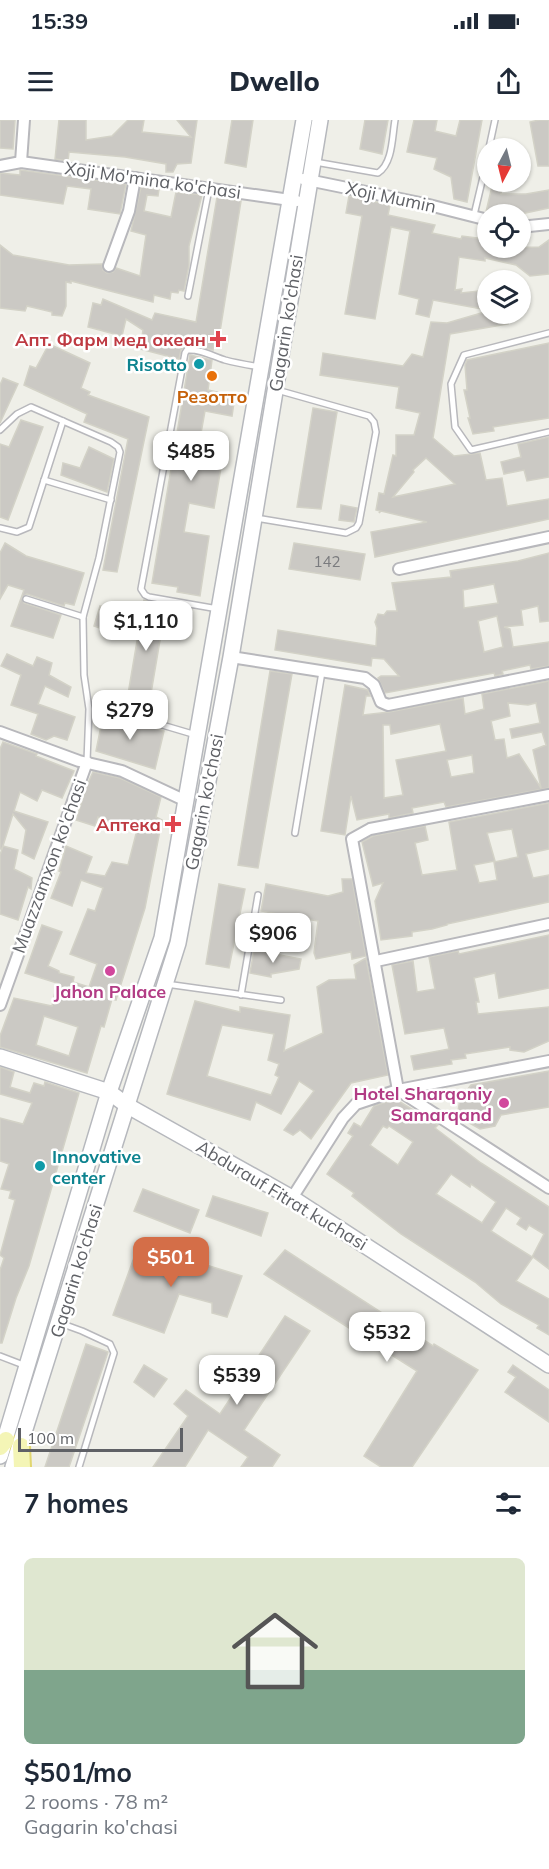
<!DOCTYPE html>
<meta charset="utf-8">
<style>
body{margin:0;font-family:Mulish,sans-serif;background:#f6f6f7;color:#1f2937;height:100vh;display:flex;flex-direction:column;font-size:22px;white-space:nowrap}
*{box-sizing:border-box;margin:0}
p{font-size:20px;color:#747a83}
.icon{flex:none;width:33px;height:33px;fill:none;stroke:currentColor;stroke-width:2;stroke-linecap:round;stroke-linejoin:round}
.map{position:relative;height:1347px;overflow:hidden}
.drawer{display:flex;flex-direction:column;background:#fff;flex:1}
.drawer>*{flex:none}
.needle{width:39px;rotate:187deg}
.controls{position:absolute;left:477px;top:18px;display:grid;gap:12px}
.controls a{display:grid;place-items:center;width:54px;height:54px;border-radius:50%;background:#fff;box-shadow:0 2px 4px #0004;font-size:30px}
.scale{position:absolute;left:18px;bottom:15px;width:165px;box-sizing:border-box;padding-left:6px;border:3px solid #5f6166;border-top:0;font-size:16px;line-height:21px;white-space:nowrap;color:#5f6166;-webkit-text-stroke:4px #fff;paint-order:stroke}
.price{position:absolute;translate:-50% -51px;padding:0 14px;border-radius:12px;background:#fff;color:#222;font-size:20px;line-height:39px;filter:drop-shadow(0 2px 3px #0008)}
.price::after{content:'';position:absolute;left:50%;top:36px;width:18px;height:14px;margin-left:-9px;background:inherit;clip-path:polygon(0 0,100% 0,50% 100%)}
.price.selected{background:#d46e48;color:#fff}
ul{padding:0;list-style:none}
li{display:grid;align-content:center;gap:12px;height:318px;padding:0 24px}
li span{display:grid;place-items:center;height:186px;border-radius:9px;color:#555}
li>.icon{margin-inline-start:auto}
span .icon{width:108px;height:108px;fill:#fffc;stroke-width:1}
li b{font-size:26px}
h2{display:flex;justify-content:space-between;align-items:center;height:72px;padding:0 24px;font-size:26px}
.status{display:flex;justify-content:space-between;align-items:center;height:42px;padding:0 30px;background:#fff;direction:ltr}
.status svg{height:16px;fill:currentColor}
header{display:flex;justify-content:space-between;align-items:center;height:78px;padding:0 24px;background:#fff;font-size:27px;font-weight:800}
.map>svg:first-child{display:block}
.building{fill:#cbc9c4;stroke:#d3d2c7;stroke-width:1.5;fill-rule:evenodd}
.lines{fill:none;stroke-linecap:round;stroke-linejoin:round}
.lane-casing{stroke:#b8b8bc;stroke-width:8}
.street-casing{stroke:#b8b8bc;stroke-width:14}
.secondary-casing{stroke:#b6b8bd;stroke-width:18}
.primary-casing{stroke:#e1d66f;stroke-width:20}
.lane{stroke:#fff;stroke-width:5}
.street{stroke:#fff;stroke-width:10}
.secondary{stroke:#fff;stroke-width:15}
.primary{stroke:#f4f5b6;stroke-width:16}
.health-dot{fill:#e0444e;stroke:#fff;stroke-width:2}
.culture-dot{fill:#0f9aa8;stroke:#fff;stroke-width:2}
.food-dot{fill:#e8710a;stroke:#fff;stroke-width:2}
.hotel-dot{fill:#d1479c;stroke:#fff;stroke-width:2}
.labels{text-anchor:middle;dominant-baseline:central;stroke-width:5;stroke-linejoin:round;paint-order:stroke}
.number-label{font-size:15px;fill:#7a7b7e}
.street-label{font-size:18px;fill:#5f6166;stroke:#fff}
.health-label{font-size:18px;font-weight:bold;fill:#be3a42;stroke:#fff;text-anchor:end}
.culture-label{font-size:18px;font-weight:bold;fill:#0d838f;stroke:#fff;text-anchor:end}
.food-label{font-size:18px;font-weight:bold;fill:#c56008;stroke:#fff}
.hotel-label{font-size:18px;font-weight:bold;fill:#b23c85;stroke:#fff}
</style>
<div class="status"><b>15:39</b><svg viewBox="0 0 49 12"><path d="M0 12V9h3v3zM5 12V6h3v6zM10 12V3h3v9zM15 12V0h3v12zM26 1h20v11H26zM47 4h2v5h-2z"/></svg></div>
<header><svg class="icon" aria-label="menu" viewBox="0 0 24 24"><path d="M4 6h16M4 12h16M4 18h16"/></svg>Dwello<svg class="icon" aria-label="share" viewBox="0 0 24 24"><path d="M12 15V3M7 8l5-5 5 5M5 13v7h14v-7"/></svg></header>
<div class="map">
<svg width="549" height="1347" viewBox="0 0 549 1347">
<rect width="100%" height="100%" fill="#efefe8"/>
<g class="building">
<polygon points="0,0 15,0 13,29 0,28"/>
<polygon points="59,0 86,0 86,20 112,16 128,0 144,0 142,12 191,17 177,0 197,0 191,43 177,44 173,52 166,52 166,44 125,37 69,32 68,41 55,39"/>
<polygon points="232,0 253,0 246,47 225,43"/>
<polygon points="365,0 388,0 382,34 360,29"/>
<polygon points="414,0 437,0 435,11 456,16 460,0 482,0 467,82 454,79 451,57 434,49 437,38 407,32"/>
<polygon points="539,0 549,0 549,46 538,46 530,2"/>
<polygon points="20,50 126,64 120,94 88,89 91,69 67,66 63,84 0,75 0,53 20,55"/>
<polygon points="493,62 502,62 501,74 526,74 549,70 549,88 521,94 497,94 486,92"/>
<polygon points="141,67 159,69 158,76 147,75 144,91 171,97 176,72 202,75 189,126 189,145 184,171 179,170 178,173 171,172 170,179 154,175 153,182 71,161 71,163 66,162 66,186 62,196 52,195 52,192 27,186 25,191 0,188 0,125 13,135 69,145 102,144 103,150 107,153 113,152 116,148 140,156 146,115 131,111"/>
<polygon points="349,76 390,85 388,95 435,105 432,113 461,119 462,116 477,118 487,122 486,128 539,127 549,120 549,154 530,156 516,145 485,138 485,141 459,137 455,170 462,169 461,173 488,170 488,190 433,180 429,197 416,194 419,179 399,174 410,111 391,107 375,199 345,194 362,96 346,93"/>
<polygon points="217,77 241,81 218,224 214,223 213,230 198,226 186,225 181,230 179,239 140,229 143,210 126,199 122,216 88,207 93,183 101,185 103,179 152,200 155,193 196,202"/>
<path d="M488,191V194H507L508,204L450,214L433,318L454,336L480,333L486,360L502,358L507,386L549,379V399L375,437L371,412L427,402L381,391L379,393L380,391L376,390L379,373L384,374L393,335L396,336V315H414L420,293L396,288L399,267L320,255L323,233L403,246L412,234L423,237L431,202L447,203ZM426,338L455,364L393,377L414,352L413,350Z"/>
<polygon points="549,223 549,298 493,307 494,311 473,314 468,298 470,298 464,270 467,270 465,245 467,240"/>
<polygon points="49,224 90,243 81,268 90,272 88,275 149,297 117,452 103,450 128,319 84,302 87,294 24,265 30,246 36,248"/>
<polygon points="190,235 212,240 208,270 235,276 232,296 205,291 201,313 226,319 214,388 189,383 184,412 209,416 200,476 177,472 178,467 152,463"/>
<polygon points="3,258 18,264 0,303 0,265"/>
<polygon points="313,288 337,292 321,389 297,387"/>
<polygon points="21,300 43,307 8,400 0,397 0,324 9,327"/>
<polygon points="549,317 549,357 527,361 524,350 504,354 501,342 521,337 518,324"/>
<polygon points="89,327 114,339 107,372 61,355 63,343 80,348"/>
<polygon points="341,385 357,388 354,402 339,400"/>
<polygon points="5,423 26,436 84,453 74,485 65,483 64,486 27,474 22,477 24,483 61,495 53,518 11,506 24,470 8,465 0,479 0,433"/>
<polygon points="294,423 365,434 360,460 289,449"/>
<path d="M549,433V501L540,502L538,486L521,490L523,505L504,507L510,509L513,527L549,522V546L531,549L530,545L502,551L503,554L495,556L494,553L385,573L378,558L381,556H399L384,539L372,538L371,546L275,530L278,510L376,526L377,508L375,502L378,494L384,495L387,491H397L392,463L451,457L450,451L518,441ZM494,464L498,483L464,488L463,470ZM497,496L503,527L484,532L478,501Z"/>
<polygon points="144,480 166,485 149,585 127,580"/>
<polygon points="100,486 127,494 121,515 94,506"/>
<polygon points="7,534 33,546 37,537 52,543 49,555 71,567 68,577 45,566 38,584 75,597 67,620 54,616 46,620 31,614 38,594 11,585 21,555 1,546"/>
<polygon points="270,551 292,554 258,748 238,745"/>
<path d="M549,561V668L446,687L444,682L412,688L413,693L389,698V694L357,700L351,676L345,715L321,711L345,565L368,570L370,576H366L363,595L389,592L463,578L465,594L484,589L482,574ZM508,583L528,585L536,583L540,603L510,609L512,618L542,612L546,625L533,630L541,668L519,634L507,638L504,619L495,620L491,601L510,596ZM440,604L446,631L396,640L403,675L384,678L383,605H390L391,614ZM472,635L474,653L451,657L447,640Z"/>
<polygon points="104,591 107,594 164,611 155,649 96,631"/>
<polygon points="3,622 37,634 36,636 74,651 62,678 42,670 37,681 20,672 14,691 48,702 34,739 22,733 26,710 13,694 2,729 0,729 0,629"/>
<path d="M93,652L120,658L161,677L156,697L162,700L145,788L116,880L112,879L104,907L101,906L87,953L0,927V916L14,878L52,886L57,863L25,853L42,805L62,812L48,846L59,851V853L74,857L73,862L89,867L97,844L70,834L88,789L95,791L103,768L81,760L72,786L51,778L61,752L59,751L66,726L92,737L86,753L105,756L112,742L128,745L137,710L116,705L98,697L95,706L76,700L87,665ZM44,896L78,907L69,936L36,925Z"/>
<path d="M549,683V729L526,734L533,758L549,755V782L447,804V805L432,809L412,812V816L381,820L375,781L383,763L373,766L362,722L373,716L425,706L428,720L415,723L422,755L457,750L449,702ZM512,709L518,737L494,742L497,760L479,763L474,745L495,741L487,713Z"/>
<polygon points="3,726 18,730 14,749 32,758 31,769 28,767 18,800 0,794 0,735"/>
<polygon points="342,759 352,759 366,836 352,839 351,832 316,839 314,833 318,801 261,791 266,764 328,776 343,772"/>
<polygon points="219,764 245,769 229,848 206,844"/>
<polygon points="549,815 549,868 499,878 495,853 474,858 479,882 476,882 478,894 549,887 549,921 524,932 510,930 510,927 465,934 466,938 451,940 452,944 414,950 411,936 449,929 444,908 405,914 392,845 413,841 417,872 435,869 429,837 458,831 459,834"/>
<polygon points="254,830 301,839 299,849 271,854 271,857 250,853"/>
<path d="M366,838L388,955L351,963L311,1019L300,1010L293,1015L284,1010L314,971L299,961L281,994L256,982L250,1000L167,974L195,881L240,892V887L290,895L284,931L323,913L317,867L329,860L356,859L354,845ZM222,905L274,914L268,940L279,944L275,955L279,957L271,975L207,956Z"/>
<polygon points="0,947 14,952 10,967 30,973 34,963 44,966 45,962 79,973 29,1146 16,1178 2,1223 0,1223 0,1150 4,1138 0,1135 15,1080 9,1078 11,1071 1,1069 9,1044 0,1041 0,998 23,1004 32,983 0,974"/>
<polygon points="549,951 549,987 501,995 495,1006 480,1009 462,999 458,991 460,979 471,965"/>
<path d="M395,979L438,1005L435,1008L481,1043L549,1087V1149L533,1137L516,1161L549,1179V1215L537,1208L539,1205L501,1184L475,1162L401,1114L352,1076L354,1073L327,1054L353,1016L348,1013L354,1003L361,1007L374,986ZM383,1006L387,1008L389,1006L413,1022L398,1045L370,1025ZM451,1054L470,1067L471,1064L496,1082L482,1103L436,1074ZM506,1088L521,1098L517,1104L526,1110L529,1105L544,1114L532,1137L491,1111Z"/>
<polygon points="143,1069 199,1090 190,1113 134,1091"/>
<polygon points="213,1076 268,1093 261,1116 206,1096"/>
<polygon points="139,1124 189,1146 190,1140 242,1156 227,1197 212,1193 212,1183 179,1174 164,1213 113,1195"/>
<polygon points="285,1130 433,1226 434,1224 478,1250 412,1347 381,1347 364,1336 417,1251 264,1154"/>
<polygon points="285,1196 310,1211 244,1310 280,1335 272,1347 241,1347 248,1337 208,1310 185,1347 153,1347 188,1296 174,1284 186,1270 220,1294"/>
<polygon points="86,1224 108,1232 69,1347 45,1347"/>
<polygon points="144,1245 167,1259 154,1277 134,1262"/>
<polygon points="513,1245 549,1270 549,1302 505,1272 516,1257 508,1252"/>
</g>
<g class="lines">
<g class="lane-casing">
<g id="lane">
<polyline points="489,28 495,0"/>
<path d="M315,42L378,53C393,43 392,17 395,0"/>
<polyline points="474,95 488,36"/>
<polyline points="188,176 209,69"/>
<polyline points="549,213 464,235 451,264 455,307 471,330 549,312"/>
<polyline points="0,310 17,294 31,287 111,322 118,327 120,332 99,438 83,497 84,555 89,589 87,641"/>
<polyline points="44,360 111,380"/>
<polyline points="256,398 346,413 356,408 359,403 376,312 374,302 369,296 277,270"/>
<polyline points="0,408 17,412 29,407 63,301"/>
<polyline points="26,479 83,497"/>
<path d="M218,489L149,477L145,475L141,469L185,233L187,230C201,229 212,236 225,240C236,243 248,245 260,247"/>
<polyline points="108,589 196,615"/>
<polyline points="295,713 322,552"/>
<polyline points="166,864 281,880"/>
<polyline points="241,875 258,775"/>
<polyline points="60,1203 82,1211 110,1224 114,1233 79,1347"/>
<polyline points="0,1236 26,1246"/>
</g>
</g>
<g class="street-casing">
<g id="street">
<polyline points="21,42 24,0"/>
<polyline points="0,46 21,42 297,81"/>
<polyline points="303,59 425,84 488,100"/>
<polyline points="520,107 549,104"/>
<polyline points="109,146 129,91 135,58"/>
<polyline points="399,449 549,417"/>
<polyline points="231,537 365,558 374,565 381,582 388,585 549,553"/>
<polyline points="0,612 79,641 122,651 186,681"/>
<polyline points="376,841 549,804"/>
<polyline points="0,885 87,642"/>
<polyline points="398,970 352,719 370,709 549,675"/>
<polyline points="398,970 549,1068"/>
<polyline points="292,1078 343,998 356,984 398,970 549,941"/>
</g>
</g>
<g class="secondary-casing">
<g id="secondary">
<polyline points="0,937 109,972 128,986 292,1078 549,1245"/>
<polyline points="0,1336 109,972 162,818 304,0"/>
<polyline points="13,1347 178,823 231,537 320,0"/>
</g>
</g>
<g class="primary-casing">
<g id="primary">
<polyline points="21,1326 22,1347"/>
<polyline points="0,1327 6,1320"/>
</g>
</g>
<use href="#lane" class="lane"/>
<use href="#street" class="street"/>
<use href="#secondary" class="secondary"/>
<use href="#primary" class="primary"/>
</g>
<g class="health-dot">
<path d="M215 210h6v6h6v6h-6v6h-6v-6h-6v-6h6z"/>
<path d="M170 695h6v6h6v6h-6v6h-6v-6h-6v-6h6z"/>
</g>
<g class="culture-dot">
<circle cx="199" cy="244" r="6"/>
<circle cx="40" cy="1046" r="6"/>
</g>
<circle class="food-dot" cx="212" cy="256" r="6"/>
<g class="hotel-dot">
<circle cx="110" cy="851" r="6"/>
<circle cx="504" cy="983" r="6"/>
</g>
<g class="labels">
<g class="number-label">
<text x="327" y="441">142</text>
</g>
<g class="street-label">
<text transform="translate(153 60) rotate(8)">Xoji Mo'mina ko'chasi</text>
<text transform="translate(391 77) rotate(12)">Xoji Mumin</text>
<text transform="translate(286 203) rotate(-81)">Gagarin ko'chasi</text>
<text transform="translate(204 682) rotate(-79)">Gagarin ko'chasi</text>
<text transform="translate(49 746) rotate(-70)">Muazzamxon ko'chasi</text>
<text transform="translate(282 1075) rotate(31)">Abdurauf Fitrat kuchasi</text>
<text transform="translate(76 1151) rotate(-73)">Gagarin ko'chasi</text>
</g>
<g class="health-label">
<text x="206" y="219">Апт. Фарм мед океан</text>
<text x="161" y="704">Аптека</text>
</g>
<g class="culture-label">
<text x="187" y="244">Risotto</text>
<text x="52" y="1036" text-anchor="start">Innovative<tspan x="52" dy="21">center</tspan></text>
</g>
<g class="food-label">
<text x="212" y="276">Резотто</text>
</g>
<g class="hotel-label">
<text x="110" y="871">Jahon Palace</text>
<text x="492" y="973" text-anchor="end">Hotel Sharqoniy<tspan x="492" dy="21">Samarqand</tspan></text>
</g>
</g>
</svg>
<div class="controls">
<a><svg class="needle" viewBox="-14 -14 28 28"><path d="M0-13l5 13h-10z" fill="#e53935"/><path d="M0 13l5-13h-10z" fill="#747a83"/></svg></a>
<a><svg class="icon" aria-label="locate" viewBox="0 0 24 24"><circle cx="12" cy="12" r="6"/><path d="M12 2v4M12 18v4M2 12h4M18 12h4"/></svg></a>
<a><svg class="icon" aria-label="layers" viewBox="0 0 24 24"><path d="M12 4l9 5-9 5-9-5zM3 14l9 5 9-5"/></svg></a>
</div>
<div class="scale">100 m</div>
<b class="price" style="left:191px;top:362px">$485</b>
<b class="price" style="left:146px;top:532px">$1,110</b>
<b class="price" style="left:130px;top:621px">$279</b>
<b class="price" style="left:273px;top:844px">$906</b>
<b class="price selected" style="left:171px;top:1168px">$501</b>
<b class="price" style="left:387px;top:1243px">$532</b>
<b class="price" style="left:237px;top:1286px">$539</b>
</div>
<section class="drawer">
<h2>7 homes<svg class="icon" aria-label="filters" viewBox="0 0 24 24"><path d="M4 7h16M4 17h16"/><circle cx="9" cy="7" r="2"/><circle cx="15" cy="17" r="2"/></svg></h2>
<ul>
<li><span style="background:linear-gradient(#dfe7d0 60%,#7fa58c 0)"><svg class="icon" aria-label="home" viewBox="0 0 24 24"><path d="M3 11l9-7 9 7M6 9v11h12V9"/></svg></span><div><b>$501/mo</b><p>2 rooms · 78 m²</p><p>Gagarin ko'chasi</p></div></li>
</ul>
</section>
